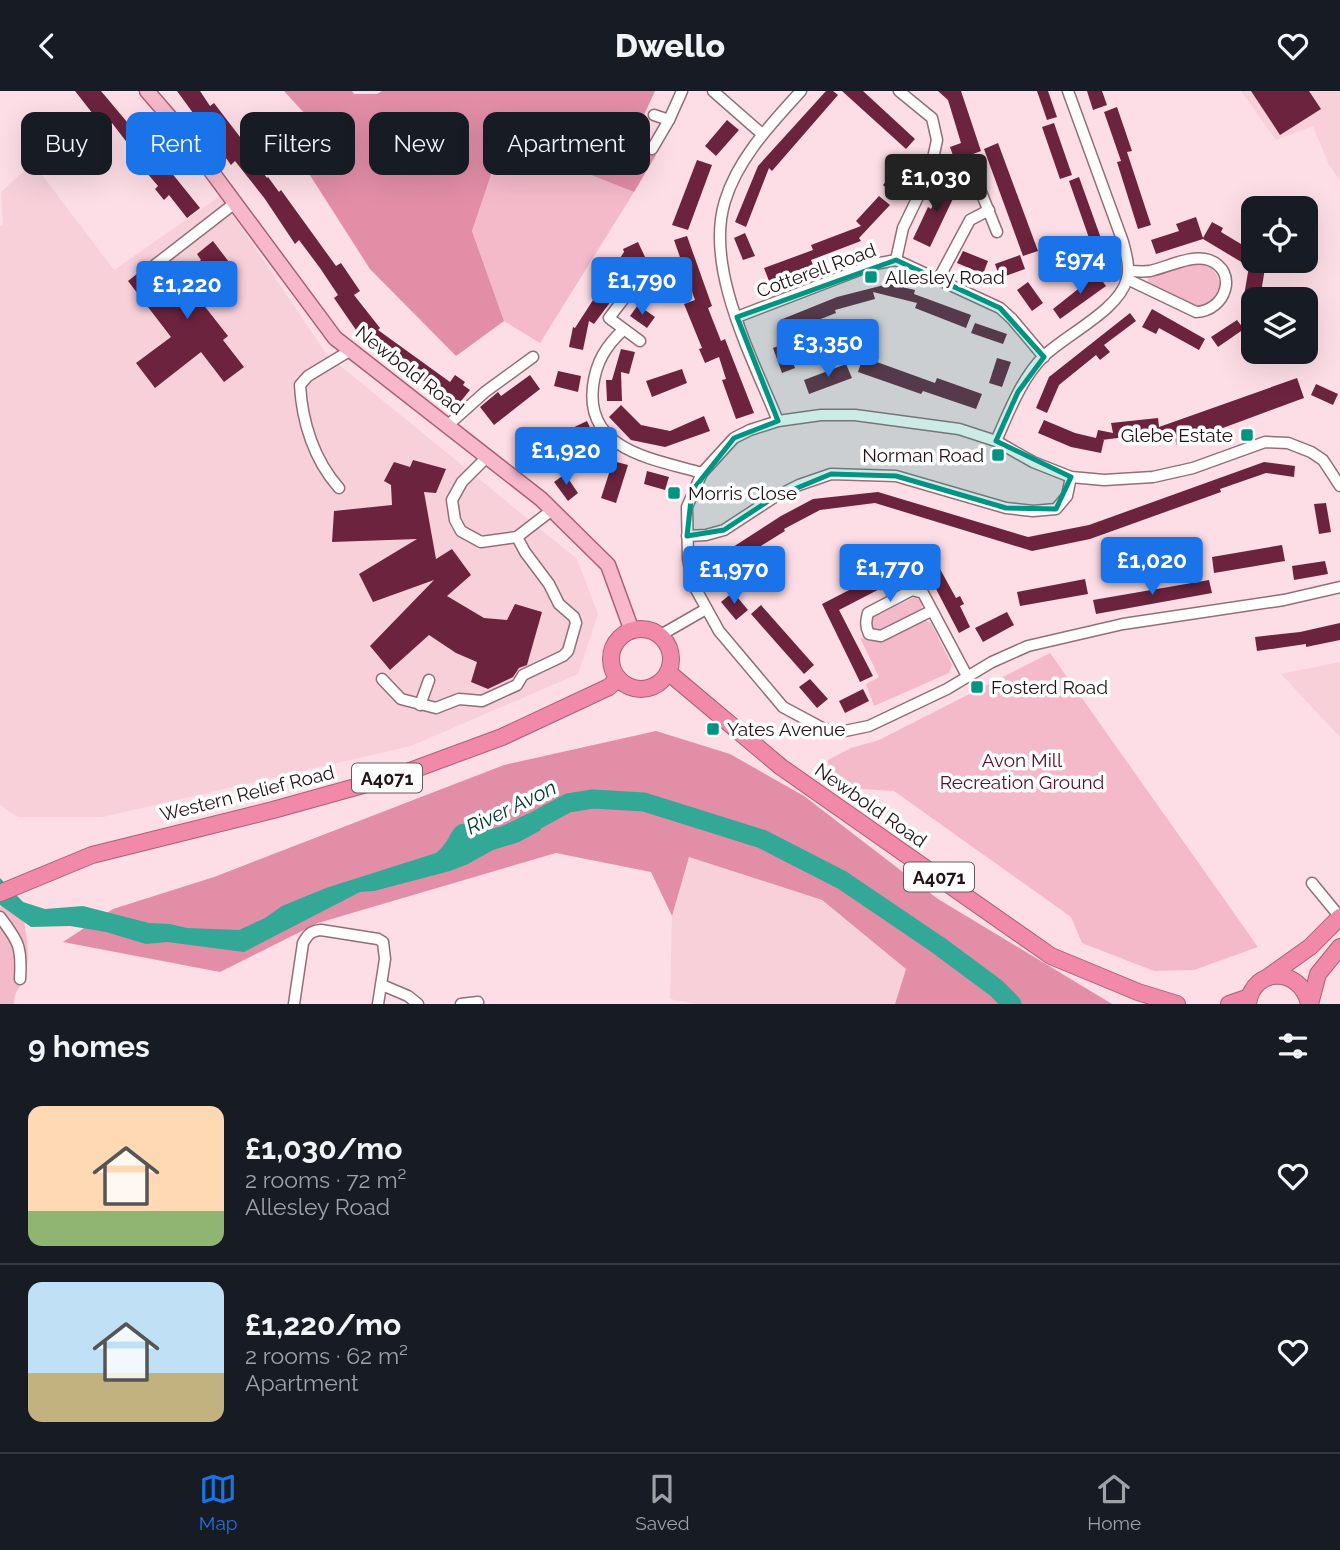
<!DOCTYPE html>
<meta charset="utf-8">
<style>
body{margin:0;font-family:Raleway,sans-serif;background:#20242c;color:#f1f3f6;height:100vh;display:flex;flex-direction:column;font-size:26px;white-space:nowrap}
*{box-sizing:border-box;margin:0}
p{font-size:23px;color:#9ea1a6}
.icon{flex:none;width:38px;height:38px;fill:none;stroke:currentColor;stroke-width:2;stroke-linecap:round;stroke-linejoin:round}
.map{position:relative;height:913px;overflow:hidden}
.details{display:flex;flex-direction:column;background:#171b24;flex:1}
.details>*{flex:none}
.banner{position:absolute;left:21px;top:21px;width:700px;height:63px;display:flex;gap:14px}
.controls{position:absolute;left:1241px;top:105px;display:grid;gap:14px}
.controls a{display:grid;place-items:center;width:77px;height:77px;border-radius:14px;background:#171b24;box-shadow:0 7px 28px #0002;font-size:35px}
.price{position:absolute;translate:-50% -60px;padding:0 16px;border-radius:7px;background:#1a73e8;color:#fff;font-size:23px;line-height:46px;filter:drop-shadow(0 2px 4px #0008)}
.price::after{content:'';position:absolute;left:50%;top:42px;width:21px;height:16px;margin-left:-10px;background:inherit;clip-path:polygon(0 0,100% 0,50% 100%)}
.price.on{background:#222;color:#fff}
ul{padding:0;list-style:none}
li{display:flex;align-items:center;gap:21px;height:175px;padding:0 28px}
li+li{border-top:2px solid #363941}
li span{display:grid;place-items:center;flex:none;width:196px;height:140px;border-radius:14px;color:#555}
li>.icon{margin-inline-start:auto}
span .icon{width:84px;height:84px;fill:#fffc;stroke-width:1}
li b{font-size:30px}
h2{display:flex;justify-content:space-between;align-items:center;height:84px;padding:0 28px;font-size:30px}
.tag{padding:0 24px;border-radius:14px;background:#171b24;box-shadow:0 7px 28px #0002;font-size:24px;line-height:63px}
.tag.on{background:#1a73e8;color:#fff}
header{display:flex;justify-content:space-between;align-items:center;height:91px;padding:0 28px;background:#171b24;font-size:32px;font-weight:800}
.tab-bar{display:flex;justify-content:space-around;align-items:center;height:98px;border-top:2px solid #363941;background:#171b24;font-size:19px;color:#9ea1a6}
.tab-bar a{display:grid;justify-items:center;gap:4px}
.tab-bar .on{color:#1a73e8}
.map>svg:first-child{display:block}
.built{fill:#f7d0da}
.green{fill:#f4baca}
.forest{fill:#e28ea7}
.water{fill:#33a896}
.lines{fill:none;stroke-linecap:round;stroke-linejoin:round}
.river{stroke:#33a896;stroke-width:19}
.building{fill:#6b233e}
.minor-casing{stroke:#926f78;stroke-width:13}
.major-casing{stroke:#a96076;stroke-width:17}
.highway-casing{stroke:#a96076;stroke-width:18}
.minor{stroke:#fff;stroke-width:10}
.major{stroke:#f7b8cb;stroke-width:14}
.highway{stroke:#f189a9;stroke-width:16}
.marked{fill:#029482;fill-opacity:0.2;stroke:#029482;stroke-width:5;stroke-linejoin:round}
.poi-dot{fill:#029482;stroke:#fff;stroke-width:2.5}
.labels{text-anchor:middle;dominant-baseline:central;stroke-width:7;stroke-linejoin:round;paint-order:stroke}
.shield{fill:#fff;stroke:#645a5d;stroke-width:2}
.shield-label{font-size:18px;font-weight:bold;fill:#221418}
.street-label{font-size:19px;fill:#221418;stroke:#fff}
.poi-label{font-size:19px;fill:#221418;stroke:#fff;text-anchor:start}
.park-label{font-size:19px;fill:#580e2d;stroke:#fff}
.water-label{font-size:21px;font-style:italic;fill:#023830;stroke:#fff}
</style>
<header><svg class="icon" aria-label="back" viewBox="0 0 24 24"><path d="M15 5l-7 7 7 7"/></svg>Dwello<svg class="icon" aria-label="heart" viewBox="0 0 24 24"><path d="M12 20l-8-8c-3-5 5-10 8-4 3-6 11-1 8 4z"/></svg></header>
<div class="map">
<svg width="1340" height="913" viewBox="0 0 1340 913">
<rect width="100%" height="100%" fill="#fedee6"/>
<g class="built">
<polygon points="1241,0 1340,0 1340,90 1329,74 1313,35 1276,49"/>
<polygon points="33,72 114,179 220,105 327,264 577,468 598,523 578,583 411,655 103,726 18,726 0,714 0,135 3,134 1,101"/>
<polygon points="1340,571 1340,646 1281,583"/>
<polygon points="689,766 821,809 906,878 895,913 697,913 670,908 672,825"/>
</g>
<g class="green">
<polygon points="520,56 634,101 540,252 504,230 472,140 492,81"/>
<path d="M1198,172L1210,174C1225,193 1224,207 1200,217L1189,214L1148,191V186Z"/>
<polygon points="913,507 918,508 922,513 921,519 879,540 873,539 870,531 872,527"/>
<polygon points="923,529 931,532 952,574 949,582 874,615 866,593 879,586 860,547 884,549"/>
<polygon points="1050,562 1258,856 1194,879 1154,880 1082,852 1071,826 894,700 863,698 830,692 828,669 851,657 879,649"/>
<path d="M2,815L24,830C27,847 31,871 24,887C19,900 15,898 14,913H0V816Z"/>
</g>
<g class="forest">
<polygon points="284,0 352,0 354,3 377,3 382,0 655,0 632,50 656,64 634,101 520,56 492,81 472,140 504,230 456,265 370,178 297,64 306,24"/>
<polygon points="656,640 730,663 804,705 938,808 1112,913 895,913 906,878 822,809 689,766 672,825 651,781 556,762 318,832 220,881 63,851 113,818 214,786 504,674"/>
</g>
<path class="water" d="M527,723L541,739L519,751L493,759L468,773L450,780L374,800L360,801L244,861L167,851L146,853L106,841L70,835L31,836L0,814V787L23,811L45,818L83,815L149,832L170,833L187,837L239,839L265,827L282,815L326,797L436,762C449,752 450,740 457,735C467,728 475,738 484,738C499,739 514,729 527,723Z"/>
<g class="lines">
<polyline class="river" points="511,743 568,712 593,708 644,711 762,748 842,789 938,854 996,897 1012,913"/>
</g>
<g class="building">
<polygon points="75,0 101,0 127,31 129,29 200,117 187,127 169,104 164,109 155,98 158,95 129,61 132,58 112,32 106,37 103,34 96,39 88,27 93,23"/>
<polygon points="177,0 200,0 210,15 214,12 250,59 247,61 267,87 268,86 279,101 281,99 336,175 341,172 360,200 354,204 380,237 378,239 450,291 455,284 465,291 463,294 470,299 457,315 356,239 334,207 338,204 320,177 299,149 295,153 265,108 235,70 231,74"/>
<polygon points="826,0 833,0 838,4 772,80 769,77 746,136 735,131 758,75"/>
<polygon points="842,0 863,0 915,48 906,58"/>
<polygon points="938,0 961,0 981,60 955,70 950,56 961,52 948,9"/>
<polygon points="1037,0 1048,0 1057,26 1047,29"/>
<polygon points="1087,0 1102,0 1107,14 1093,19"/>
<polygon points="1251,0 1309,0 1321,18 1280,44"/>
<polygon points="1117,16 1132,60 1127,61 1151,134 1138,138 1117,71 1121,70 1104,21"/>
<polygon points="727,29 739,39 716,65 705,55"/>
<polygon points="1054,32 1072,84 1060,88 1042,36"/>
<polygon points="998,52 1038,160 1023,165 984,58"/>
<polygon points="697,69 712,74 688,139 672,134"/>
<polygon points="905,69 915,77 892,102 883,94"/>
<polygon points="1079,86 1112,178 1101,181 1069,90"/>
<polygon points="945,88 959,95 930,156 913,148 928,116 931,118"/>
<polygon points="879,105 890,114 859,147 861,150 811,169 813,174 769,190 764,177 813,159 811,154 861,135 856,130"/>
<polygon points="1196,126 1203,147 1212,131 1223,137 1221,141 1251,159 1243,172 1203,148 1156,163 1151,149 1179,140 1176,133"/>
<polygon points="745,142 755,165 743,169 734,147"/>
<polygon points="687,145 712,215 708,217 721,250 725,248 754,322 736,328 722,289 726,288 719,266 705,272 699,258 702,257 684,213 695,209 674,149"/>
<polygon points="213,150 232,175 195,203 228,245 223,249 244,276 224,291 201,261 155,297 136,272 171,246 128,190 142,179 159,201 201,169 197,163"/>
<polygon points="638,151 646,168 633,174 618,197 620,198 594,233 589,230 583,259 569,256 573,236 575,237 624,161 623,158"/>
<polygon points="963,160 988,170 983,183 957,172"/>
<polygon points="1020,164 1025,178 1000,187 995,173"/>
<polygon points="1249,175 1265,177 1260,208 1253,208 1253,224 1241,223"/>
<polygon points="1097,183 1106,195 1060,228 1053,218"/>
<polygon points="1028,191 1043,212 1032,220 1017,199"/>
<polygon points="884,192 915,199 914,203 971,224 966,237 915,217 917,212 873,201 875,208 835,219 836,222 785,242 780,229 837,206 884,194"/>
<polygon points="638,214 655,226 647,237 630,225"/>
<polygon points="1152,218 1205,248 1199,259 1159,237 1156,243 1142,236"/>
<polygon points="1130,222 1136,230 1104,254 1110,261 1100,269 1096,264 1059,294 1047,322 1036,317 1049,286"/>
<polygon points="1237,229 1244,238 1218,256 1211,246"/>
<polygon points="975,232 1007,243 1003,253 971,242"/>
<polygon points="786,252 795,277 782,282 773,257"/>
<polygon points="621,258 635,261 629,283 621,281 622,310 607,310 606,289 612,289"/>
<polygon points="863,266 935,292 937,287 982,303 976,318 923,300 921,303 858,281"/>
<polygon points="997,267 1011,271 1002,296 989,292"/>
<polygon points="846,273 852,287 809,303 804,289"/>
<polygon points="682,278 687,292 652,306 646,290"/>
<polygon points="558,280 581,285 578,301 554,295"/>
<polygon points="530,284 540,298 494,334 480,316 498,301 501,305"/>
<polygon points="1297,287 1304,307 1177,354 1172,340 1102,349 1104,349 1101,362 1071,356 1038,342 1044,329 1075,342 1096,347 1098,339 1113,342 1111,332 1158,327 1159,336"/>
<polygon points="1316,293 1338,303 1333,314 1311,304"/>
<polygon points="621,314 641,334 670,340 704,325 710,340 665,356 631,349 609,326"/>
<polygon points="587,330 594,345 571,356 564,341"/>
<polygon points="413,369 446,378 436,402 424,401 436,468 452,458 471,484 447,505 484,527 507,529 515,513 542,521 527,574 519,577 513,586 488,598 471,591 477,571 456,562 429,544 390,579 370,555 434,489 373,511 359,483 417,448 332,451 334,420 392,414 391,394 384,390 394,371 410,376"/>
<polygon points="613,370 628,374 616,412 601,407"/>
<polygon points="1264,371 1295,375 1294,386 1266,382 1220,398 1221,401 1090,448 1032,460 875,412 820,419 784,438 785,440 740,468 733,456 781,425 813,408 878,401 1028,446 1089,434"/>
<polygon points="647,380 669,386 665,399 644,393"/>
<polygon points="565,383 578,402 568,410 554,391"/>
<polygon points="1326,412 1331,441 1319,443 1314,413"/>
<polygon points="1282,454 1285,470 1214,482 1212,466"/>
<polygon points="929,458 956,507 960,505 964,513 960,515 970,536 959,542 924,475 839,519 873,585 860,591 822,513"/>
<polygon points="727,467 737,469 730,498 720,496"/>
<polygon points="1325,470 1328,483 1294,489 1292,475"/>
<polygon points="1085,488 1088,503 1020,515 1017,501"/>
<polygon points="1209,489 1212,502 1096,523 1093,509"/>
<polygon points="733,501 748,519 736,529 721,511"/>
<polygon points="761,514 814,574 804,583 751,523"/>
<polygon points="1007,521 1014,534 983,551 975,537"/>
<polygon points="1340,532 1340,549 1306,556 1306,553 1257,560 1255,546 1300,541"/>
<polygon points="810,588 828,608 817,617 799,596"/>
<polygon points="863,598 869,610 845,622 839,610"/>
</g>
<g class="lines">
<g class="minor-casing">
<g id="minor">
<polyline points="713,0 762,43"/>
<polyline points="654,24 669,29 682,0"/>
<polyline points="652,58 669,29"/>
<polyline points="979,96 997,141"/>
<polyline points="896,169 903,137 930,81 937,49 932,27 899,0"/>
<polyline points="155,174 235,112"/>
<polyline points="939,187 970,129 989,119"/>
<path d="M1127,188L1196,221C1226,220 1239,180 1209,169C1192,163 1168,176 1150,180C1143,181 1136,180 1128,180"/>
<polyline points="737,226 875,173 896,169 1000,217 1012,228 1044,266"/>
<path d="M623,239C606,255 596,271 593,295C585,360 654,368 702,382"/>
<polyline points="640,250 609,227 642,184"/>
<path d="M778,330C753,268 704,177 725,110C738,67 772,32 801,0"/>
<polyline points="447,335 485,301 533,266"/>
<path d="M996,350C1009,321 1021,288 1044,265C1067,243 1119,219 1127,188C1130,175 1126,163 1123,151L1068,0"/>
<polyline points="487,366 462,391 452,409 455,429 461,440 481,451 517,446 552,419"/>
<polyline points="1340,395 1323,369 1311,361 1288,352 1265,351 1193,377 1153,386 1104,389 1071,386 1033,371 996,350 959,338 855,324 821,324 778,330 750,339 734,347 702,382 687,416 688,468 693,493 719,540 783,616 824,638 845,640 869,635 947,598 992,571 1028,555 1123,533 1284,509 1340,496"/>
<path d="M339,397C314,369 302,331 300,294L308,285L351,259"/>
<polyline points="687,445 706,444 724,439 773,407 799,394 831,383 896,385 1006,417 1033,420 1056,418 1067,405 1071,386"/>
<path d="M931,520L881,545L869,543C865,535 866,530 868,522L912,499L923,502L967,585"/>
<polyline points="659,545 706,518"/>
<polyline points="382,588 401,608 436,617 459,608 482,610 517,594 523,584 563,565 568,560 576,532 574,526 559,513 549,493 525,461 517,446"/>
<polyline points="420,614 429,589"/>
<polyline points="1312,792 1340,826"/>
<path d="M0,826C19,851 22,856 20,888"/>
<polyline points="382,894 408,905 418,913"/>
<path d="M294,913L303,852C308,843 311,840 321,839L378,848L383,851L385,868L378,913"/>
<polyline points="461,913 478,911"/>
</g>
</g>
<g class="major-casing">
<polyline id="major" points="147,0 180,38 335,247 541,408 608,474 632,540"/>
</g>
<g class="highway-casing">
<g id="highway">
<circle cx="641" cy="568" r="30"/>
<polyline points="668,581 781,676 1051,865 1138,901 1177,913"/>
<polyline points="0,802 92,764 273,719 399,684 502,646 609,596 618,587"/>
<polyline points="1268,886 1310,856 1340,826"/>
<polyline points="1229,913 1249,906"/>
<path d="M1248,913C1253,875 1301,876 1309,913"/>
<polyline points="1310,913 1318,883 1340,856"/>
</g>
</g>
<use href="#minor" class="minor"/>
<use href="#major" class="major"/>
<use href="#highway" class="highway"/>
</g>
<path class="marked" d="M896,169L1000,217L1044,266L1018,301L996,350L1071,386L1056,418L1006,417L896,385L831,383L773,407L724,439L687,445L692,400L734,347L778,330L737,226Z"/>
<g class="poi-dot">
<rect x="864" y="179" width="14" height="14" rx="3.5"/>
<rect x="1240" y="337" width="14" height="14" rx="3.5"/>
<rect x="991" y="357" width="14" height="14" rx="3.5"/>
<rect x="667" y="395" width="14" height="14" rx="3.5"/>
<rect x="970" y="589" width="14" height="14" rx="3.5"/>
<rect x="706" y="631" width="14" height="14" rx="3.5"/>
</g>
<g class="labels">
<g class="shield">
<rect x="352" y="672.5" width="70" height="29" rx="5"/>
<rect x="904" y="771.5" width="70" height="29" rx="5"/>
</g>
<g class="shield-label">
<text x="387" y="687">A4071</text>
<text x="939" y="786">A4071</text>
</g>
<g class="street-label">
<text transform="translate(816 179) rotate(-20)">Cotterell Road</text>
<text transform="translate(410 279) rotate(38)">Newbold Road</text>
<text transform="translate(247 702) rotate(-14)">Western Relief Road</text>
<text transform="translate(871 714) rotate(35)">Newbold Road</text>
</g>
<g class="poi-label">
<text x="885" y="186">Allesley Road</text>
<text x="1233" y="344" text-anchor="end">Glebe Estate</text>
<text x="984" y="364" text-anchor="end">Norman Road</text>
<text x="688" y="402">Morris Close</text>
<text x="991" y="596">Fosterd Road</text>
<text x="727" y="638">Yates Avenue</text>
</g>
<g class="park-label">
<text x="1022" y="669">Avon Mill<tspan x="1022" dy="22">Recreation Ground</tspan></text>
</g>
<g class="water-label">
<text transform="translate(511 716) rotate(-26)">River Avon</text>
</g>
</g>
</svg>
<div class="controls">
<a><svg class="icon" aria-label="locate" viewBox="0 0 24 24"><circle cx="12" cy="12" r="6"/><path d="M12 2v4M12 18v4M2 12h4M18 12h4"/></svg></a>
<a><svg class="icon" aria-label="layers" viewBox="0 0 24 24"><path d="M12 4l9 5-9 5-9-5zM3 14l9 5 9-5"/></svg></a>
</div>
<b class="price on" style="left:936px;top:123px">£1,030</b>
<b class="price" style="left:1080px;top:205px">£974</b>
<b class="price" style="left:642px;top:226px">£1,790</b>
<b class="price" style="left:187px;top:230px">£1,220</b>
<b class="price" style="left:828px;top:288px">£3,350</b>
<b class="price" style="left:566px;top:396px">£1,920</b>
<b class="price" style="left:1152px;top:506px">£1,020</b>
<b class="price" style="left:890px;top:513px">£1,770</b>
<b class="price" style="left:734px;top:515px">£1,970</b>
<div class="banner">
<a class="tag">Buy</a>
<a class="tag on">Rent</a>
<a class="tag">Filters</a>
<a class="tag">New</a>
<a class="tag">Apartment</a>
</div>
</div>
<section class="details">
<h2>9 homes<svg class="icon" aria-label="filters" viewBox="0 0 24 24"><path d="M4 7h16M4 17h16"/><circle cx="9" cy="7" r="2"/><circle cx="15" cy="17" r="2"/></svg></h2>
<ul>
<li><span style="background:linear-gradient(#ffd9b3 75%,#8fb573 0)"><svg class="icon" aria-label="home" viewBox="0 0 24 24"><path d="M3 11l9-7 9 7M6 9v11h12V9"/></svg></span><div><b>£1,030/mo</b><p>2 rooms · 72 m²</p><p>Allesley Road</p></div><svg class="icon" aria-label="heart" viewBox="0 0 24 24"><path d="M12 20l-8-8c-3-5 5-10 8-4 3-6 11-1 8 4z"/></svg></li>
<li><span style="background:linear-gradient(#bfe0f5 65%,#c2b280 0)"><svg class="icon" aria-label="home" viewBox="0 0 24 24"><path d="M3 11l9-7 9 7M6 9v11h12V9"/></svg></span><div><b>£1,220/mo</b><p>2 rooms · 62 m²</p><p>Apartment</p></div><svg class="icon" aria-label="heart" viewBox="0 0 24 24"><path d="M12 20l-8-8c-3-5 5-10 8-4 3-6 11-1 8 4z"/></svg></li>
</ul>
</section>
<nav class="tab-bar">
<a class="on"><svg class="icon" aria-label="map" viewBox="0 0 24 24"><path d="M3 6l6-2 6 2 6-2v14l-6 2-6-2-6 2zM9 4v14M15 6v14"/></svg>Map</a>
<a><svg class="icon" aria-label="saved" viewBox="0 0 24 24"><path d="M7 4h10v16l-5-4-5 4z"/></svg>Saved</a>
<a><svg class="icon" aria-label="home" viewBox="0 0 24 24"><path d="M3 11l9-7 9 7M6 9v11h12V9"/></svg>Home</a>
</nav>
